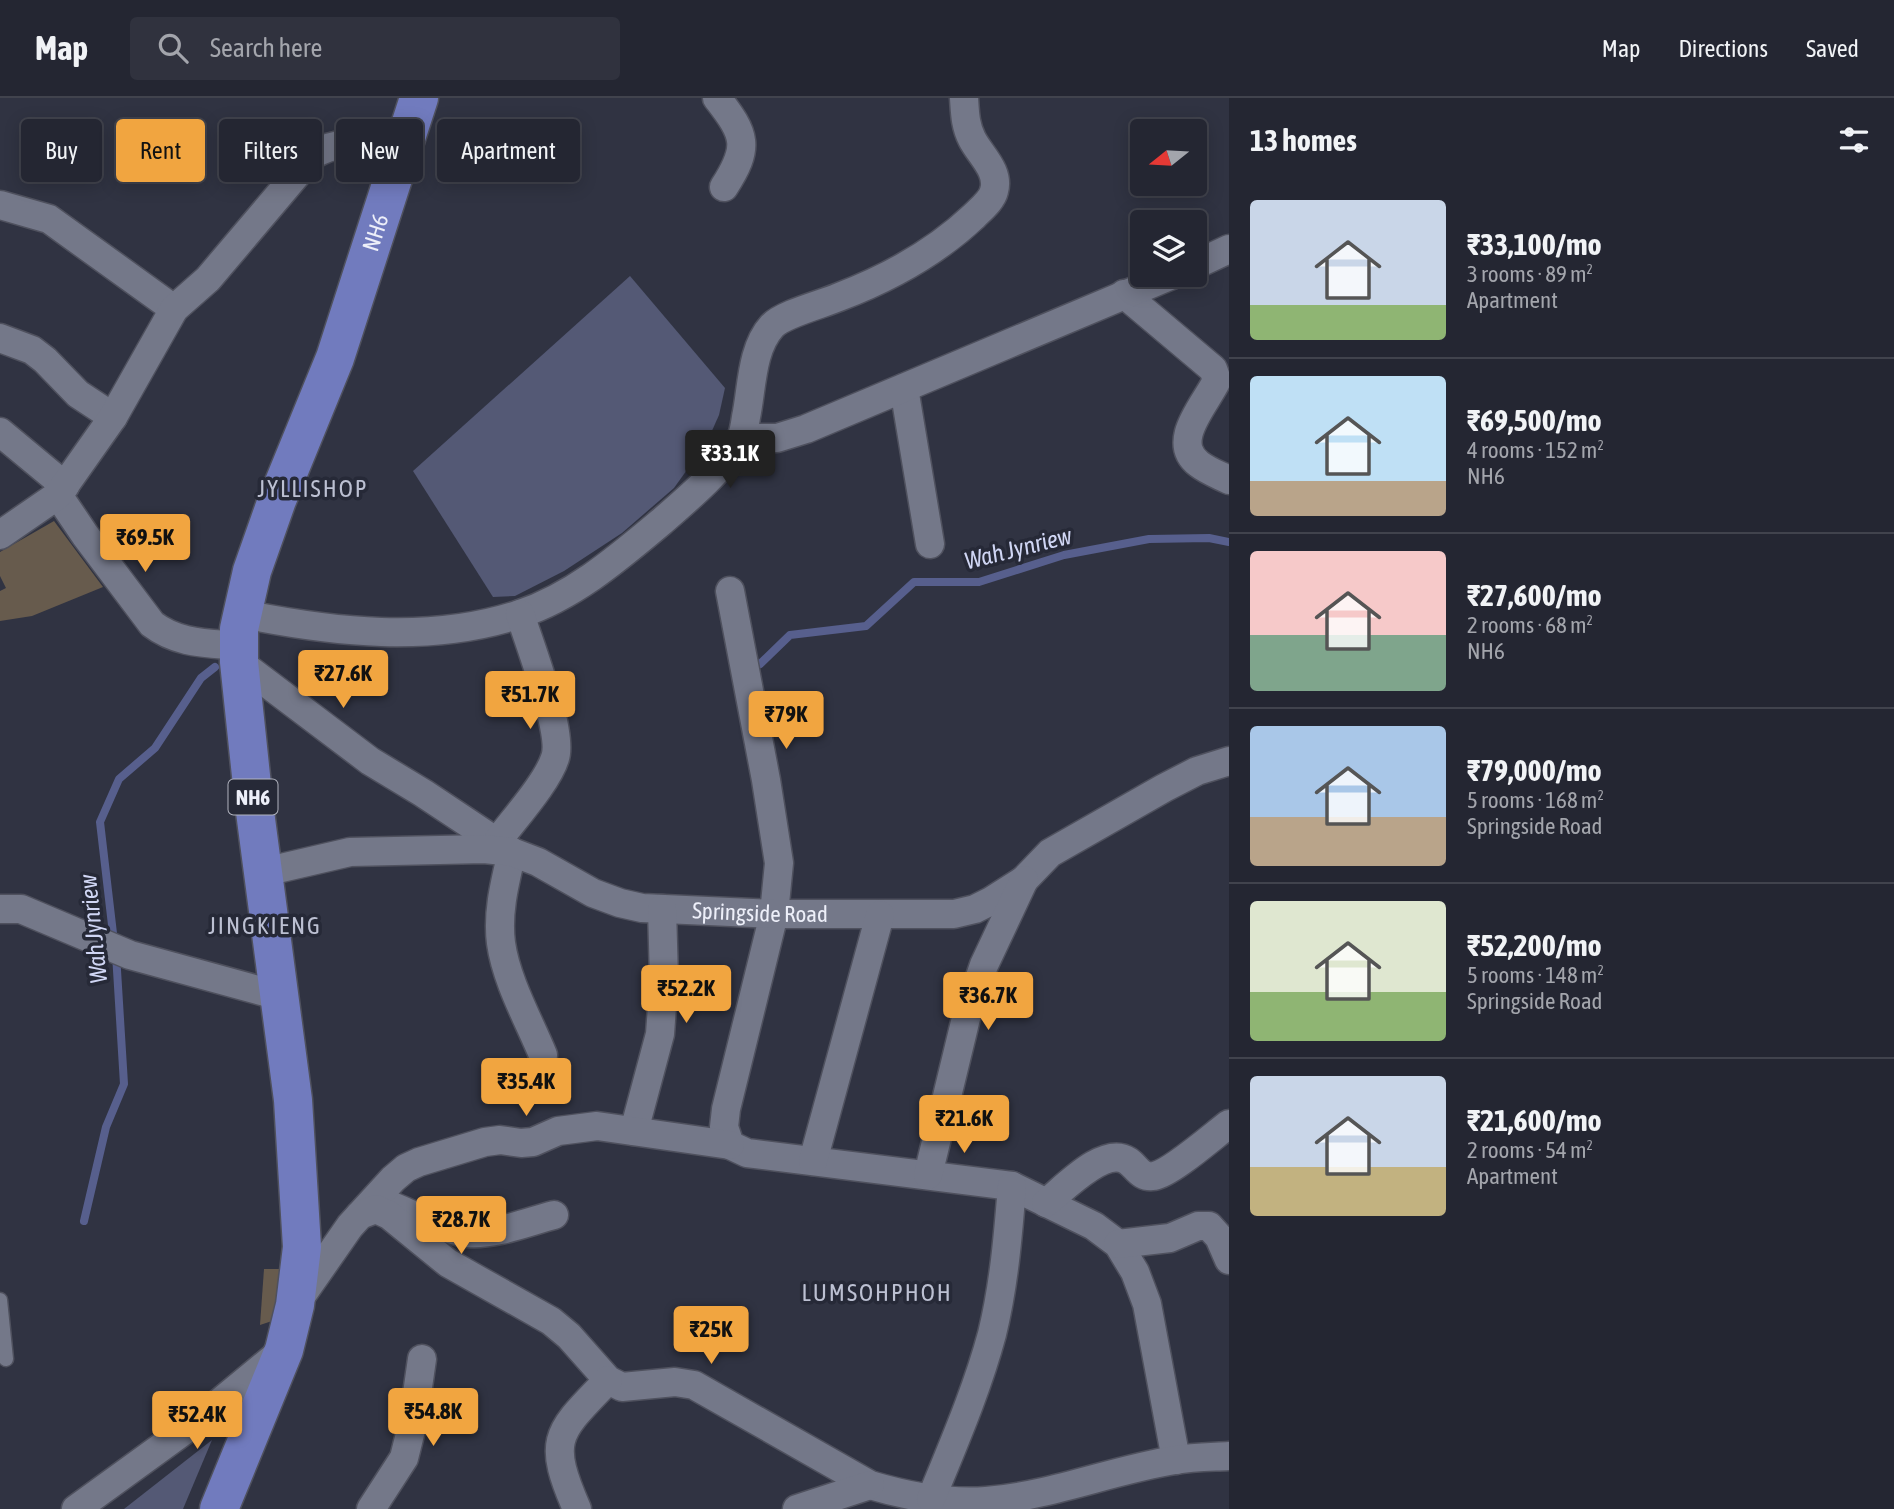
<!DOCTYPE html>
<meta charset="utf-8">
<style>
body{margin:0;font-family:"Asap Condensed",sans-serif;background:#30323e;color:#f1f3f6;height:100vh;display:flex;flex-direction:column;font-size:26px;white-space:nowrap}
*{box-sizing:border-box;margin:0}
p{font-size:23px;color:#a3a5ac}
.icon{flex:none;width:38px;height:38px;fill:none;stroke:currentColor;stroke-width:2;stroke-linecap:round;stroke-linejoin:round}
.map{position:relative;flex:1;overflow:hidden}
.details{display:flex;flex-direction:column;background:#242632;width:665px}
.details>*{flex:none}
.banner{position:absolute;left:21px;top:21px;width:665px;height:63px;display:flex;gap:14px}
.needle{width:46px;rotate:252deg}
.buttons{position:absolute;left:1130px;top:21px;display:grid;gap:14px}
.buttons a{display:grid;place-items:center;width:77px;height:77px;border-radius:7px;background:#242632;box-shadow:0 4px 18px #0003,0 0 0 2px #41434d;font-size:35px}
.price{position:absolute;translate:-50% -60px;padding:0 16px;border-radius:7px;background:#f1a540;color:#111;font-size:23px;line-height:46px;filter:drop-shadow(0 2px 4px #0008)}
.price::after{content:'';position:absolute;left:50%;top:42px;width:21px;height:16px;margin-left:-10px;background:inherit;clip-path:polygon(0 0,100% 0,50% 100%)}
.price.active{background:#222;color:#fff}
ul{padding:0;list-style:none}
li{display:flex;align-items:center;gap:21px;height:175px;padding:0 21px}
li+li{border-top:2px solid #41434d}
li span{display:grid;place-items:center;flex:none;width:196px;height:140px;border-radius:7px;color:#555}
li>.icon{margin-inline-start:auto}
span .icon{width:84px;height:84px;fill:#fffc;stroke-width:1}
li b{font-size:30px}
h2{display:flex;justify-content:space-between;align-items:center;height:84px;padding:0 21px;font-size:30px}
.pill{padding:0 24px;border-radius:7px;background:#242632;box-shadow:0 4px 18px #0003,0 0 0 2px #41434d;font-size:24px;line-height:63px}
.pill.active{background:#f1a540;color:#111}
header{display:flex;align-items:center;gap:42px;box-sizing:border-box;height:98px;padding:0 35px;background:#242632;border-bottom:2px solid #41434d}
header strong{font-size:33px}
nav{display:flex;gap:38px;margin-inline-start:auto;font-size:24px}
.search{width:490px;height:63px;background:#30323e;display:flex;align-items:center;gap:18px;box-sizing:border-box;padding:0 24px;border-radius:7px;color:#a3a5ac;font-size:26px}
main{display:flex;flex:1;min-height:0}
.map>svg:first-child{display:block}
.green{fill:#545975}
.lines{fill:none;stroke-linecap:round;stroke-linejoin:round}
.stream{stroke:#575f8d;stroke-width:8}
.building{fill:#675b4d}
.lane-casing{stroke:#4f515e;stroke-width:17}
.street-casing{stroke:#4f515e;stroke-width:31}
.highway-casing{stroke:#4f515e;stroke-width:41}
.lane{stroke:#747889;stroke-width:14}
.street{stroke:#747889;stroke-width:28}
.highway{stroke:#717bbe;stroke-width:38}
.labels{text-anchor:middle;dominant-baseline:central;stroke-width:7;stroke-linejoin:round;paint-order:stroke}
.shield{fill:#262937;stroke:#b1b4bf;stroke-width:2}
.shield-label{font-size:21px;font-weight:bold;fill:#edeff9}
.street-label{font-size:23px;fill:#edeff9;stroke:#262937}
.neighbourhood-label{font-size:24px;letter-spacing:2px;fill:#bcc0d2;stroke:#262937}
.water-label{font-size:24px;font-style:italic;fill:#d0d6f4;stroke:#262937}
</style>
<header>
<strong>Map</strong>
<div class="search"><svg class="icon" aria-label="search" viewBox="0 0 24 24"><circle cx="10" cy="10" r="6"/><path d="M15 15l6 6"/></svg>Search here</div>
<nav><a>Map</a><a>Directions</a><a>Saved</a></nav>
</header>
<main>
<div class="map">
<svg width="1229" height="1411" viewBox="0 0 1229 1411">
<rect width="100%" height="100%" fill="#303342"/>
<g class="green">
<polygon points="630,178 725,290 719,317 707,344 674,390 622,435 564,473 515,498 493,499 413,373"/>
<polygon points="212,1342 183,1411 124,1411"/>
</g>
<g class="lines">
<g class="stream">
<polyline points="760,566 790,537 866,528 914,484 979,484 1064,457 1149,441 1209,440 1229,444"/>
<polyline points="114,844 100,724 119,681 155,650 201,580 215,569"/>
<polyline points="84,1123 106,1029 124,986 116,856"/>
</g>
</g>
<g class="building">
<polygon points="54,423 103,489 32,518 0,523 0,493 6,490 0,478 0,454"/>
<polygon points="264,1171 281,1171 278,1221 260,1227"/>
</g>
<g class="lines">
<g class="lane-casing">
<polyline id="lane" points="0,1202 6,1261"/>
</g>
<g class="street-casing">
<g id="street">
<path d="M717,0C746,37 750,49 724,89"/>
<polyline points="0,107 49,121 174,211"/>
<polyline points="1195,167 1229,151"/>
<path d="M1124,196L1213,271L1217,282C1206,306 1169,343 1199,366C1208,373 1219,377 1229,382"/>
<polyline points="0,240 32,252 45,262 78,296 113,319"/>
<polyline points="904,290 930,446"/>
<polyline points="0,334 65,388"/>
<polyline points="742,340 777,340 806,331 1172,177"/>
<path d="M58,397L85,437L152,526C178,546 207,545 239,548"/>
<path d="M0,437L58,397L113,319L174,211L208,181L313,57C346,36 364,53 395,67"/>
<polyline points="730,493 766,682 779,765 774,816 726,1011 724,1029 730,1047 747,1055 1012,1088 1094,1128 1118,1146 1135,1174 1147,1206 1176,1362"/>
<path d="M242,516C332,534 430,546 520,516C574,498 618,460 661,424C683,405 729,366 741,340C744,334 745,326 746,319C752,291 751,251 772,228C783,216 823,206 839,199C889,180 936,154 974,118C981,111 992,102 994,93C1000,73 980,57 972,41C965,27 965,15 964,0"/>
<path d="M239,564L370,663L423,695L512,754C505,784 497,814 501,845C506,882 529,923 543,957"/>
<path d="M497,744C513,722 547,685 555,660C564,635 529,545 520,516"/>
<path id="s1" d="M264,774L350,754L484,751L512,754L538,764L593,795L620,805L642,810L774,816H954L975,811L991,803L1024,782L1050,755L1164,690L1197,673L1229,663"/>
<polyline points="0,811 21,811 130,857 280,898"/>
<polyline points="634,1033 660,936 664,881 662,811"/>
<polyline points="813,1063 880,817"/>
<polyline points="928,1077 966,920 984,867 1024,782"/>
<path d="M1046,1105C1064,1091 1104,1047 1128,1063C1137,1069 1140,1080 1154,1078C1171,1075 1213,1038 1229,1026"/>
<path d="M390,1107C414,1117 441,1132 468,1135C496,1137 527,1124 554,1117"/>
<polyline points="360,1117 393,1081 406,1070 419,1064 485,1044 500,1042 521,1045 533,1044 558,1033 597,1028 730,1047"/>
<polyline points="1118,1146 1170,1140 1198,1128 1209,1128 1219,1139 1229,1162"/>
<path d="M297,1204L350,1128L360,1117L376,1111L389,1117L448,1165L551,1223L569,1238L608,1282L622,1289L675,1284L694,1287L870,1387C907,1398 947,1406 986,1403C1051,1398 1112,1372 1175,1362C1193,1359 1211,1359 1229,1358"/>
<path d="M931,1401C953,1347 977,1292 992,1236C1004,1187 1008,1138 1012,1088"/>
<polyline points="76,1411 196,1324 282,1253"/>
<polyline points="371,1411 404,1360 413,1324 422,1261"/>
<path d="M577,1411C546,1340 557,1335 608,1282"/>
<polyline points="797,1411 870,1387"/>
</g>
</g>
<g class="highway-casing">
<g id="highway">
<path id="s2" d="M219,1411L284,1252L295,1207L302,1149L293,1002L254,706L239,564V531L252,473L277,402L335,260L419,0"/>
</g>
</g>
<use href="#lane" class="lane"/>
<use href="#street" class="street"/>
<use href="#highway" class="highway"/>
</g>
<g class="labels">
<rect class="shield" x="228.5" y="681.5" width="49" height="35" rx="5"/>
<g class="shield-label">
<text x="253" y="699">NH6</text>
</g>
<g class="street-label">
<text stroke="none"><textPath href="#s2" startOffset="1318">NH6</textPath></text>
<text stroke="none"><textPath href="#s1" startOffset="511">Springside Road</textPath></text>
</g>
<g class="neighbourhood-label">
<text x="313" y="390">JYLLISHOP</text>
<text x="265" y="827">JINGKIENG</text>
<text x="877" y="1194">LUMSOHPHOH</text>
</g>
<g class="water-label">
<text transform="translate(1018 450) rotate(-14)">Wah Jynriew</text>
<text transform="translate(93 831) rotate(-96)">Wah Jynriew</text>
</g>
</g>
</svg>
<div class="buttons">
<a><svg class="needle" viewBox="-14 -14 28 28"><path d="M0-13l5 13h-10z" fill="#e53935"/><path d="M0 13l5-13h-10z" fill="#a3a5ac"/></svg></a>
<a><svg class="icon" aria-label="layers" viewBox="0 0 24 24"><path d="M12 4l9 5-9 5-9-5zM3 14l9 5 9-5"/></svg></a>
</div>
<b class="price active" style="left:730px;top:392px">₹33.1K</b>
<b class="price" style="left:145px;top:476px">₹69.5K</b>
<b class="price" style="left:343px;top:612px">₹27.6K</b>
<b class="price" style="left:530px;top:633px">₹51.7K</b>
<b class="price" style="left:786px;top:653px">₹79K</b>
<b class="price" style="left:686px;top:927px">₹52.2K</b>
<b class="price" style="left:988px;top:934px">₹36.7K</b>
<b class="price" style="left:526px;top:1020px">₹35.4K</b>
<b class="price" style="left:964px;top:1057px">₹21.6K</b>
<b class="price" style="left:461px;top:1158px">₹28.7K</b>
<b class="price" style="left:711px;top:1268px">₹25K</b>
<b class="price" style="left:433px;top:1350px">₹54.8K</b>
<b class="price" style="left:197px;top:1353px">₹52.4K</b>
<div class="banner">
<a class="pill">Buy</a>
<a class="pill active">Rent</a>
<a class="pill">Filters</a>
<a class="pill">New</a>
<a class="pill">Apartment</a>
</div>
</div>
<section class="details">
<h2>13 homes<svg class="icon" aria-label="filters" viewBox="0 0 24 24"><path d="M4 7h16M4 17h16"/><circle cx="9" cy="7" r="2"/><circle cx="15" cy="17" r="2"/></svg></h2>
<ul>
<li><span style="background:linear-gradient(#c9d6e8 75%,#8fb573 0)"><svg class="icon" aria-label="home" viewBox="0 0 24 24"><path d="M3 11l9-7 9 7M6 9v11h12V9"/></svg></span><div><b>₹33,100/mo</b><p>3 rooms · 89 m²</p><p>Apartment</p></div></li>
<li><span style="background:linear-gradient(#bfe0f5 75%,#b9a48a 0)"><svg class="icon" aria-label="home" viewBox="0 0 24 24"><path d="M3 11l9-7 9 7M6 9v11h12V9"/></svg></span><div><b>₹69,500/mo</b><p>4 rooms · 152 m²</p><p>NH6</p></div></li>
<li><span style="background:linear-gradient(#f6c9c9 60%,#7fa58c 0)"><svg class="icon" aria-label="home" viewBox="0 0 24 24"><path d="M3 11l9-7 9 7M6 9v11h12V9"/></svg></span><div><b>₹27,600/mo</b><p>2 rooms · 68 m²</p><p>NH6</p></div></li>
<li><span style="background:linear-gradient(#a9c7e8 65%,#b9a48a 0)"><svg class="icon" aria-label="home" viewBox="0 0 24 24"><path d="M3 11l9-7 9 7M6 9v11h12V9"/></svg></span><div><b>₹79,000/mo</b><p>5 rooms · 168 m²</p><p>Springside Road</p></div></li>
<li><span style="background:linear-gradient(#dfe7d0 65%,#8fb573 0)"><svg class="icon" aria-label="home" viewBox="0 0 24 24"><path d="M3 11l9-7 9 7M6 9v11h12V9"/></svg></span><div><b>₹52,200/mo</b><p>5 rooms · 148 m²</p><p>Springside Road</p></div></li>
<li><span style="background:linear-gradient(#c9d6e8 65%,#c2b280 0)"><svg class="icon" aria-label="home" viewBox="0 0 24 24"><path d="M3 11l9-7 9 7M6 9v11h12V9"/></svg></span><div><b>₹21,600/mo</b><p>2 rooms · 54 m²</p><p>Apartment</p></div></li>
</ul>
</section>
</main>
